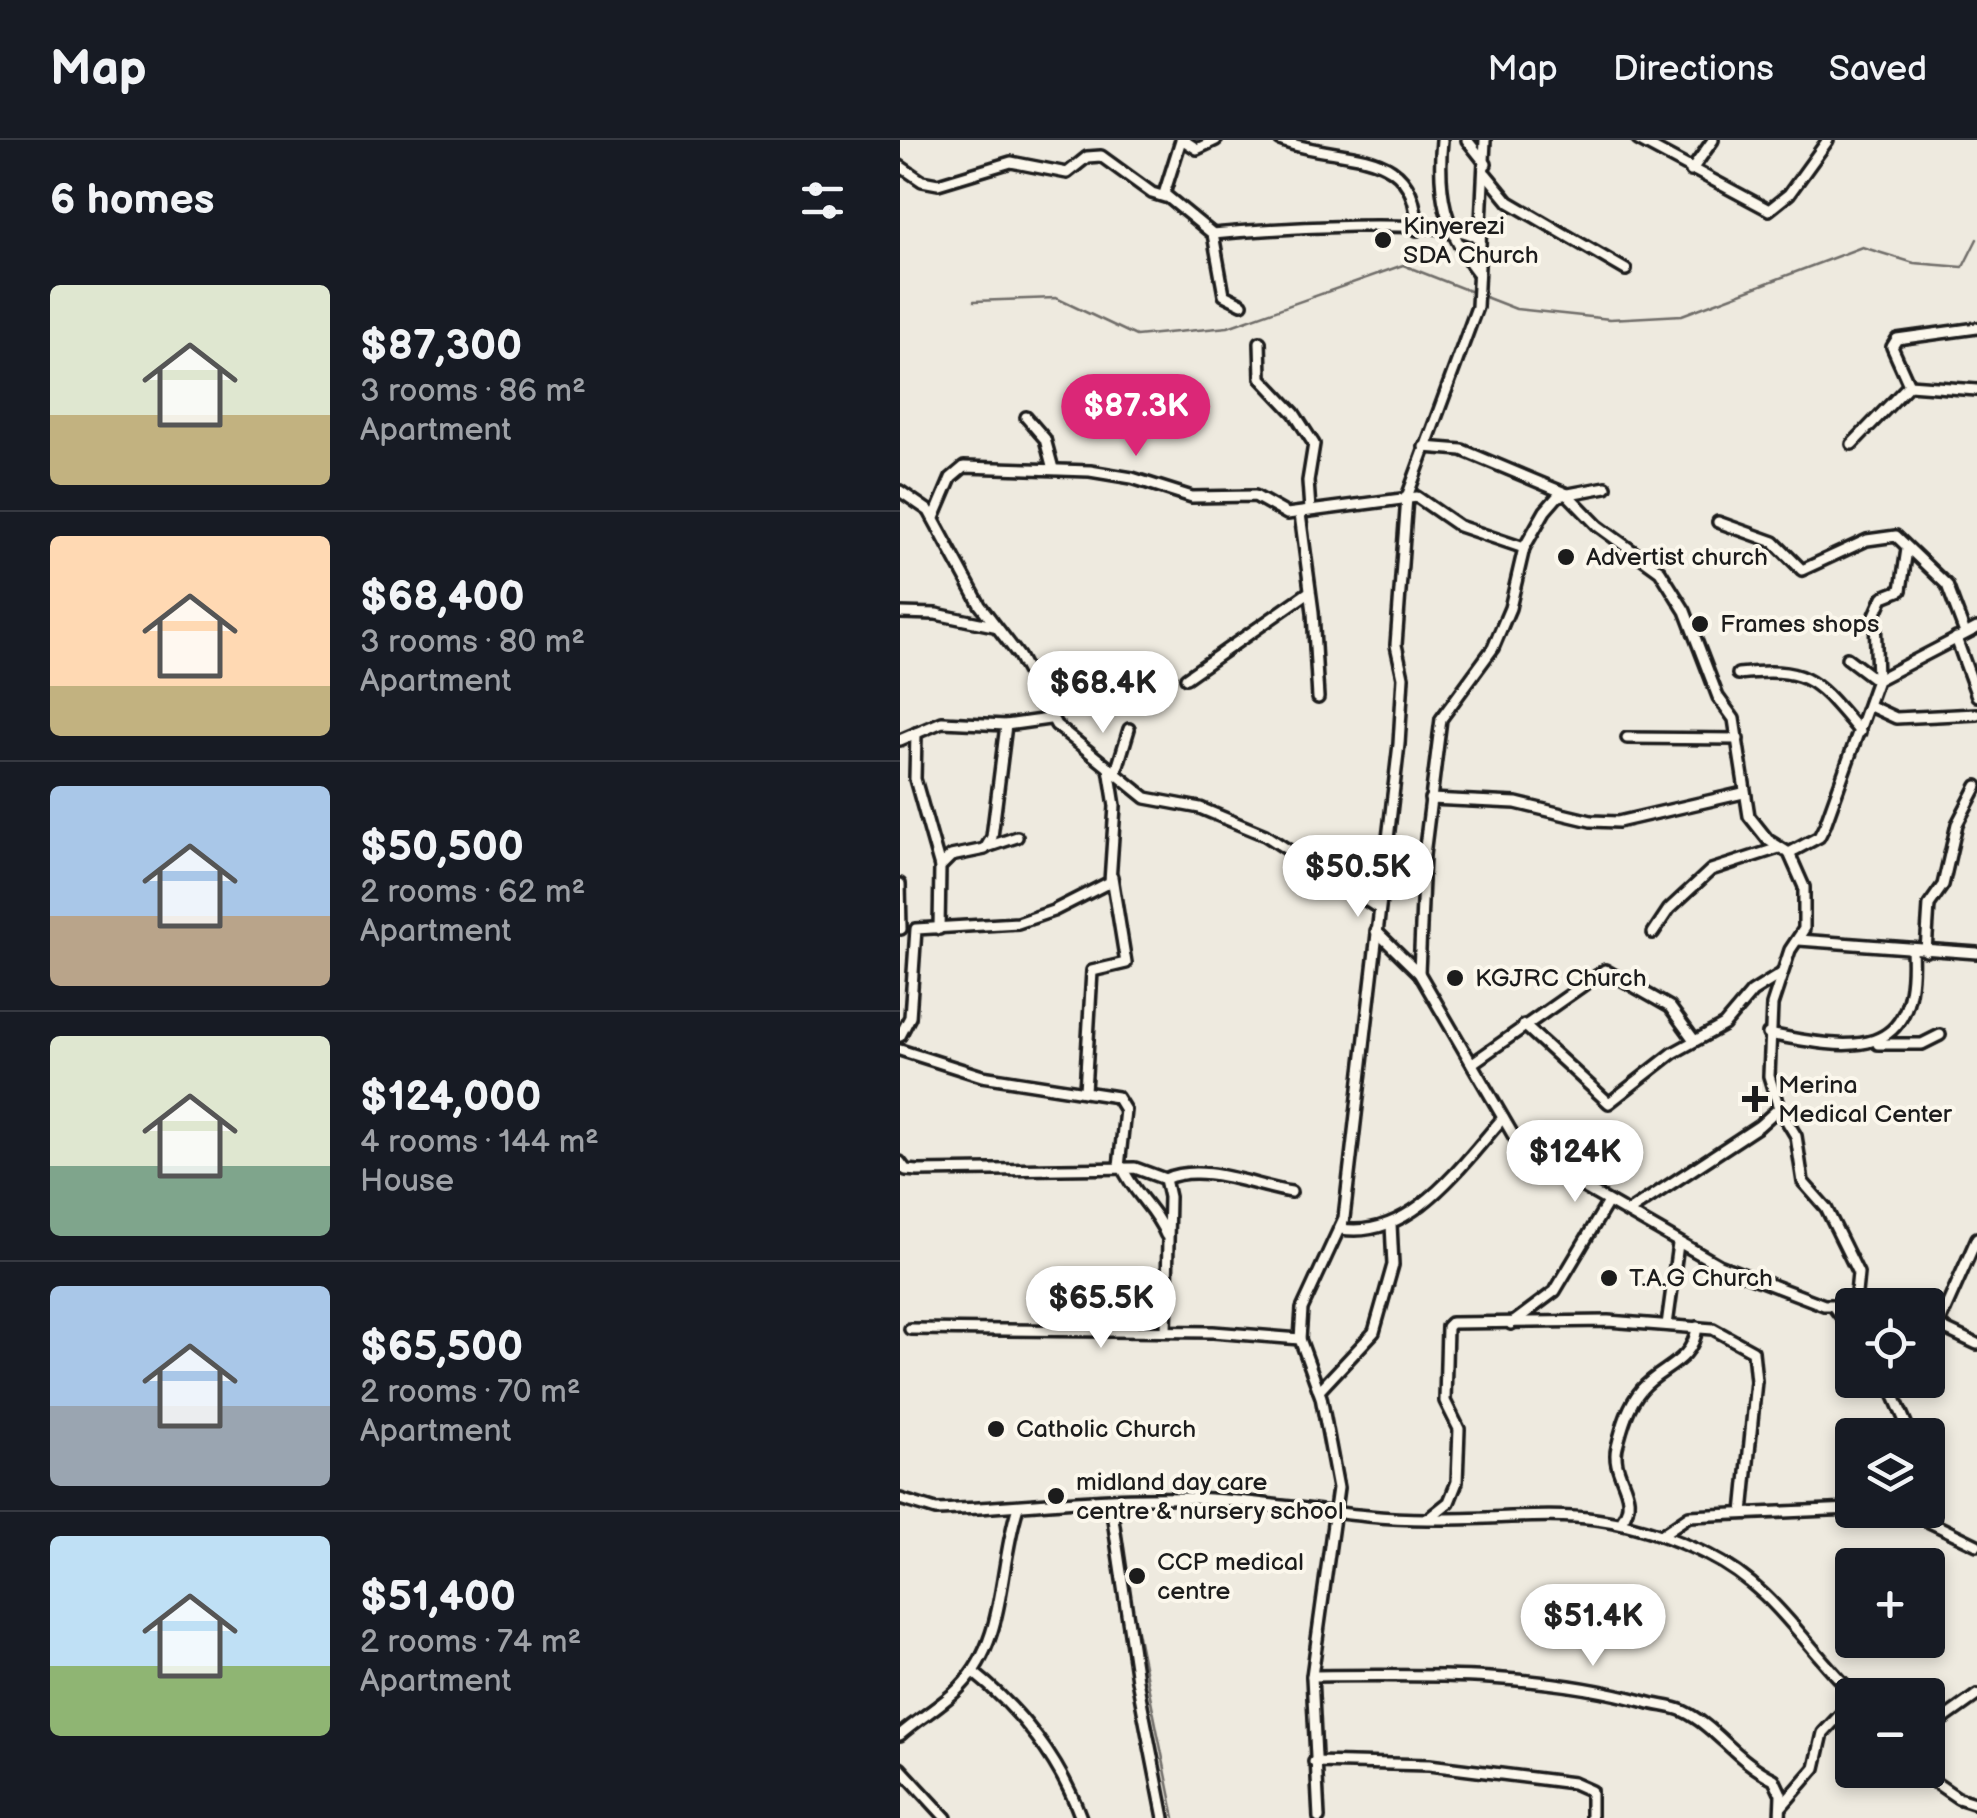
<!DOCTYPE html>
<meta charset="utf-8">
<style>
body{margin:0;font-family:"Balsamiq Sans",sans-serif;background:#20242c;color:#f1f3f6;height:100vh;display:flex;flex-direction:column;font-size:38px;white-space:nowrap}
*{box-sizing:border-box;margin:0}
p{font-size:32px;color:#9ea1a6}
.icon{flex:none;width:55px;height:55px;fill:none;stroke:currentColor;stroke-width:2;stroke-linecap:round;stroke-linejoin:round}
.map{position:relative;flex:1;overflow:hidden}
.panel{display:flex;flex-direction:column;background:#171b24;width:900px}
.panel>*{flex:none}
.fabs{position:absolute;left:935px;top:1148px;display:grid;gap:20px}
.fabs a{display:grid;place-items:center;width:110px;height:110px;border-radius:10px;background:#171b24;box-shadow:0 5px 15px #0003;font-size:50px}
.price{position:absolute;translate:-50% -85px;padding:0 22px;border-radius:35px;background:#fff;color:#222;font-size:32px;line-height:65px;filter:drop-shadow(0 2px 5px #0008)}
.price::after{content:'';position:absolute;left:50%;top:60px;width:30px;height:22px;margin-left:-15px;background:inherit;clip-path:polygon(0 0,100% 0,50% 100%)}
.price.on{background:#db2777;color:#fff}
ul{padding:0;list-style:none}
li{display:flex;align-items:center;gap:30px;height:250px;padding:0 50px}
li+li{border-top:2px solid #363941}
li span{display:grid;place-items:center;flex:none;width:280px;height:200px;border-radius:10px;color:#555}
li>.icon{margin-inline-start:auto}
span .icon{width:120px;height:120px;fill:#fffc;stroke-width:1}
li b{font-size:42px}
h2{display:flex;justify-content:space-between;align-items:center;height:120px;padding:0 50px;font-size:42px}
header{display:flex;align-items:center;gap:60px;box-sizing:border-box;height:140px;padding:0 50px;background:#171b24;border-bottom:2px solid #363941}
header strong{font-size:48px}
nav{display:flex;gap:55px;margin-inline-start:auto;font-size:35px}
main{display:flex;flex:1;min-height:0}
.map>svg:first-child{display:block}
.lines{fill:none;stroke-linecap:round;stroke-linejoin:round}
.stream{stroke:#6f6d69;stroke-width:2.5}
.minor-casing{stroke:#1c1c1c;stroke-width:16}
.minor{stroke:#fbf7ec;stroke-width:9}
.poi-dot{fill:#1c1c1c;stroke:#fbf7ec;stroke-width:4}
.labels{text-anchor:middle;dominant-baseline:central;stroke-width:8;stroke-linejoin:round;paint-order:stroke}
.poi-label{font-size:25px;fill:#1c1c1c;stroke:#fbf7ec;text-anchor:start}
</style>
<header>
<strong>Map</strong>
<nav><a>Map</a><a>Directions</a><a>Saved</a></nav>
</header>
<main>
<section class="panel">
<h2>6 homes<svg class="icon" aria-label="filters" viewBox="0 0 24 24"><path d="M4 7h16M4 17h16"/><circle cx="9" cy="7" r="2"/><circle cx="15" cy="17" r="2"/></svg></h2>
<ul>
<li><span style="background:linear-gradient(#dfe7d0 65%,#c2b280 0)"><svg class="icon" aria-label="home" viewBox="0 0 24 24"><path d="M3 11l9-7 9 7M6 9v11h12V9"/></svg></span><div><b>$87,300</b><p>3 rooms · 86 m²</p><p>Apartment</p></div></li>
<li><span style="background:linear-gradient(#ffd9b3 75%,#c2b280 0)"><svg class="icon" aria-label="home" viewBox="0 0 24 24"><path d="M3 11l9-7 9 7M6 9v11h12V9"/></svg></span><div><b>$68,400</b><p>3 rooms · 80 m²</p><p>Apartment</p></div></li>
<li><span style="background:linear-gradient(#a9c7e8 65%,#b9a48a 0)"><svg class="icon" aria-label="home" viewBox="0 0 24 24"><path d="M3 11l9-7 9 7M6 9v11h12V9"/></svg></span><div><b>$50,500</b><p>2 rooms · 62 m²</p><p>Apartment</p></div></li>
<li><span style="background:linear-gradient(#dfe7d0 65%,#7fa58c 0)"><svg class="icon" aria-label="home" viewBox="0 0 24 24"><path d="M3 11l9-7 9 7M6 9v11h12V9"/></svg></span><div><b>$124,000</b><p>4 rooms · 144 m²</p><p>House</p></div></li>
<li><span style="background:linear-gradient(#a9c7e8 60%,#9aa5b1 0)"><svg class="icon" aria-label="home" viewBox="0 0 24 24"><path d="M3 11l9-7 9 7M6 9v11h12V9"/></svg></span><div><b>$65,500</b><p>2 rooms · 70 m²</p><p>Apartment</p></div></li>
<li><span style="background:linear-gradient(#bfe0f5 65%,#8fb573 0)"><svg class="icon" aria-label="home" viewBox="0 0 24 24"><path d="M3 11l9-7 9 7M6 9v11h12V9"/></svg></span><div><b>$51,400</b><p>2 rooms · 74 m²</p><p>Apartment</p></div></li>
</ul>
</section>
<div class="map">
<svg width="1077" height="1678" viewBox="0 0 1077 1678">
<rect width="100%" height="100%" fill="#eeeadf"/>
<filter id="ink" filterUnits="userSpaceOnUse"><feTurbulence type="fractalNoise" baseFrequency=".01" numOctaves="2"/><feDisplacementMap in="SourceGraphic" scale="20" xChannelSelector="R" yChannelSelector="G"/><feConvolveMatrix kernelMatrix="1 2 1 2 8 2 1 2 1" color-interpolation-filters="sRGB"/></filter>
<g filter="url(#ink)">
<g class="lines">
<g class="stream">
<polyline points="580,155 616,169 710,179 782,175 962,107 1014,123 1063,127 1077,99"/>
<polyline points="74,161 156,158 236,196 328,187 503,125 572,152"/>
<polyline points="225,1432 275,1678"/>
</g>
<g class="minor-casing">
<g id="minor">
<polyline points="281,0 264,54 313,94 324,155 342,164"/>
<polyline points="283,0 297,9 316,0"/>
<path d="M380,0C439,24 517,0 517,90"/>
<path d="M542,0C537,52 545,91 577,132"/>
<polyline points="567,0 586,24"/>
<polyline points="738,0 869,70 889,54 928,0"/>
<polyline points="0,26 22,41 38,44 111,22 167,33 187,17 201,16 252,53 265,57"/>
<polyline points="791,31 813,0"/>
<polyline points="586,34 609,62 726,130"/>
<path d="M313,94C355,90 556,75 580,100"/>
<polyline points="360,202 361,238 394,273 414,304 408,341 410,370"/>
<polyline points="1009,245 992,207 997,199 1077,188"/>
<polyline points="126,277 145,299 153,329"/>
<polyline points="952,304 1009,245 1077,250"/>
<polyline points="524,307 562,310 667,354 698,386 760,431 785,471 818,557 834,579 849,676 868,700 889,713 904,747 904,789 890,810 872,865 869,936 879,968 896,996 903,1042 926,1068 958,1133 955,1163"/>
<polyline points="0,351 29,371 80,465 119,516 156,585 246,658 300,668 365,695 478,768"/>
<polyline points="400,374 413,472 418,558"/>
<polyline points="34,378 51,338 64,327 190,331 232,338 292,357 355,356 387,374 517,357 559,386 624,408"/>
<polyline points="818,382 874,402 902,430 967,400 996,396 1047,445 1065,493"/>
<polyline points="0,473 36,474 94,486"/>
<polyline points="1056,498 1077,556"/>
<polyline points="947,518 976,540"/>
<path d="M838,534C910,526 916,541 960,592"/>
<polyline points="286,538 409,452"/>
<polyline points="977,540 975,475 983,457 1001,450 1007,409"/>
<polyline points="970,566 996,578 1077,574"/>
<polyline points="16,593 15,639 40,727"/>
<polyline points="727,598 838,599"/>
<polyline points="0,600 42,582 106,585 149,579"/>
<polyline points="216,632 229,589"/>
<polyline points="530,659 616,663 691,681 718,682 843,653"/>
<polyline points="87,707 117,697"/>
<polyline points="889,713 919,697 925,685 977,540 1077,488"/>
<polyline points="0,744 1,789"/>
<polyline points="39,789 40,727 51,716 85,709 92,697 106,585"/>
<polyline points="476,791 519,833 616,1000 631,1017 819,1125 924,1165 993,1165"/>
<polyline points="753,793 769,769 811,730 879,708"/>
<polyline points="899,800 1077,813"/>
<polyline points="1026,811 1029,765 1043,745 1057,684 1077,646"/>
<polyline points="519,833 524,715 541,579 593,508 610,468 624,408 645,371 658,356 706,347"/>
<polyline points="624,885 709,963 773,913 824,885 852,852 881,834"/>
<path d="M868,894C952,910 1018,923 1012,810"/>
<polyline points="0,896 10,877 16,789 118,783 153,771 210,742 215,666 209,628"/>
<polyline points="978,904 1022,904 1040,895"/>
<polyline points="0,910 82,936 217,957 225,970 219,1027"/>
<polyline points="574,922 705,830 770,867 794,900"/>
<polyline points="185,951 192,831 226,823 212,737"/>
<polyline points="0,1022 6,1030 18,1031 235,1028 265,1039 269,1057 266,1191"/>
<path d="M222,1027C233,1053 255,1068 266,1095"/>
<path d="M265,1039C302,1022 353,1046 391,1052"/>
<polyline points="728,1072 859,986 879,968"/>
<path d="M441,1089C512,1100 562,1024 603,978"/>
<polyline points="933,1166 952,1191"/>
<polyline points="1028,1181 1077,1204"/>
<polyline points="611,1184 655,1151 708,1062"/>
<polyline points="767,1185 778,1104"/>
<polyline points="1038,1186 1077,1098"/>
<polyline points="10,1189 313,1192 400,1199"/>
<polyline points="987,1240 1011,1295"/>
<polyline points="419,1251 474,1192 493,1125 491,1084"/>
<path d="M0,1359L36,1370C130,1367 229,1352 324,1360C392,1365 459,1379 527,1379C644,1380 695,1360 808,1415C875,1448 904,1506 955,1555"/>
<polyline points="221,1362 213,1379 237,1540 264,1678"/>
<polyline points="980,1370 1017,1376 1077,1405"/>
<polyline points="529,1378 549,1362 557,1342 559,1289 545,1261 547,1187 551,1183 708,1181 813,1189 853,1211 856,1241 843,1373"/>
<path d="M722,1380C741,1354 710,1335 717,1307C722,1287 728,1265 742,1249C761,1227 793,1223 797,1187"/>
<polyline points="761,1395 789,1376 952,1369"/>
<path d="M73,1532C121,1570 160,1620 181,1678"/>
<path d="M412,1536C524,1535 638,1532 746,1562C759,1566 772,1566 783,1571C817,1587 836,1621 874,1639L881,1654L880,1678"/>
<polyline points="1028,1590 1077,1555"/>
<path d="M0,1595C19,1578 43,1565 60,1547C107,1499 98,1428 118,1367"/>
<polyline points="414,1622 529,1625 673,1643 691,1651 691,1678"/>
<polyline points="0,1628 46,1678"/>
<polyline points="1017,1630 1058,1658 1077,1664"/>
<polyline points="882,1666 915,1628 923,1593 952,1562"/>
<polyline points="419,1678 412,1536 438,1348 421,1257 400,1199 402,1169 444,1078 499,604 503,537 496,505 507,357 577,167 585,0"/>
</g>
</g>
<use href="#minor" class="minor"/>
</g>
</g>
<g class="poi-dot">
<circle cx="483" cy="100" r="10"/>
<circle cx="666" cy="417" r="10"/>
<circle cx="800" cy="484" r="10"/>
<circle cx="555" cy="838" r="10"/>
<path d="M850 944h10v10h10v10h-10v10h-10v-10h-10v-10h10z"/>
<circle cx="709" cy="1138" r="10"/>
<circle cx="96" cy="1289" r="10"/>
<circle cx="156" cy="1356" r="10"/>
<circle cx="237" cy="1436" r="10"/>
</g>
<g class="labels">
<g class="poi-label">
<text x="503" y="86">Kinyerezi<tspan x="503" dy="29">SDA Church</tspan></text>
<text x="686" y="417">Advertist church</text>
<text x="820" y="484">Frames shops</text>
<text x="575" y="838">KGJRC Church</text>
<text x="878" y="945">Merina<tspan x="878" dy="29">Medical Center</tspan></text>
<text x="729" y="1138">T.A.G Church</text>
<text x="116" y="1289">Catholic Church</text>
<text x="176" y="1342">midland day care<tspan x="176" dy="29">centre &amp; nursery school</tspan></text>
<text x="257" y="1422">CCP medical<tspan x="257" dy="29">centre</tspan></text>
</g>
</g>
</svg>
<div class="fabs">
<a><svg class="icon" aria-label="locate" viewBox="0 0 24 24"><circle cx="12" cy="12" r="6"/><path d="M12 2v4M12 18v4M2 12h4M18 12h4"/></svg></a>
<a><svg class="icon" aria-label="layers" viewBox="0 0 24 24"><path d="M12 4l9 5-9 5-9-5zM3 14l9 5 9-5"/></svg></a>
<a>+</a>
<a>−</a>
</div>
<b class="price on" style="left:236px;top:319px">$87.3K</b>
<b class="price" style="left:203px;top:596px">$68.4K</b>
<b class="price" style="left:458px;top:780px">$50.5K</b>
<b class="price" style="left:675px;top:1065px">$124K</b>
<b class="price" style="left:201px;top:1211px">$65.5K</b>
<b class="price" style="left:693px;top:1529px">$51.4K</b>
</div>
</main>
